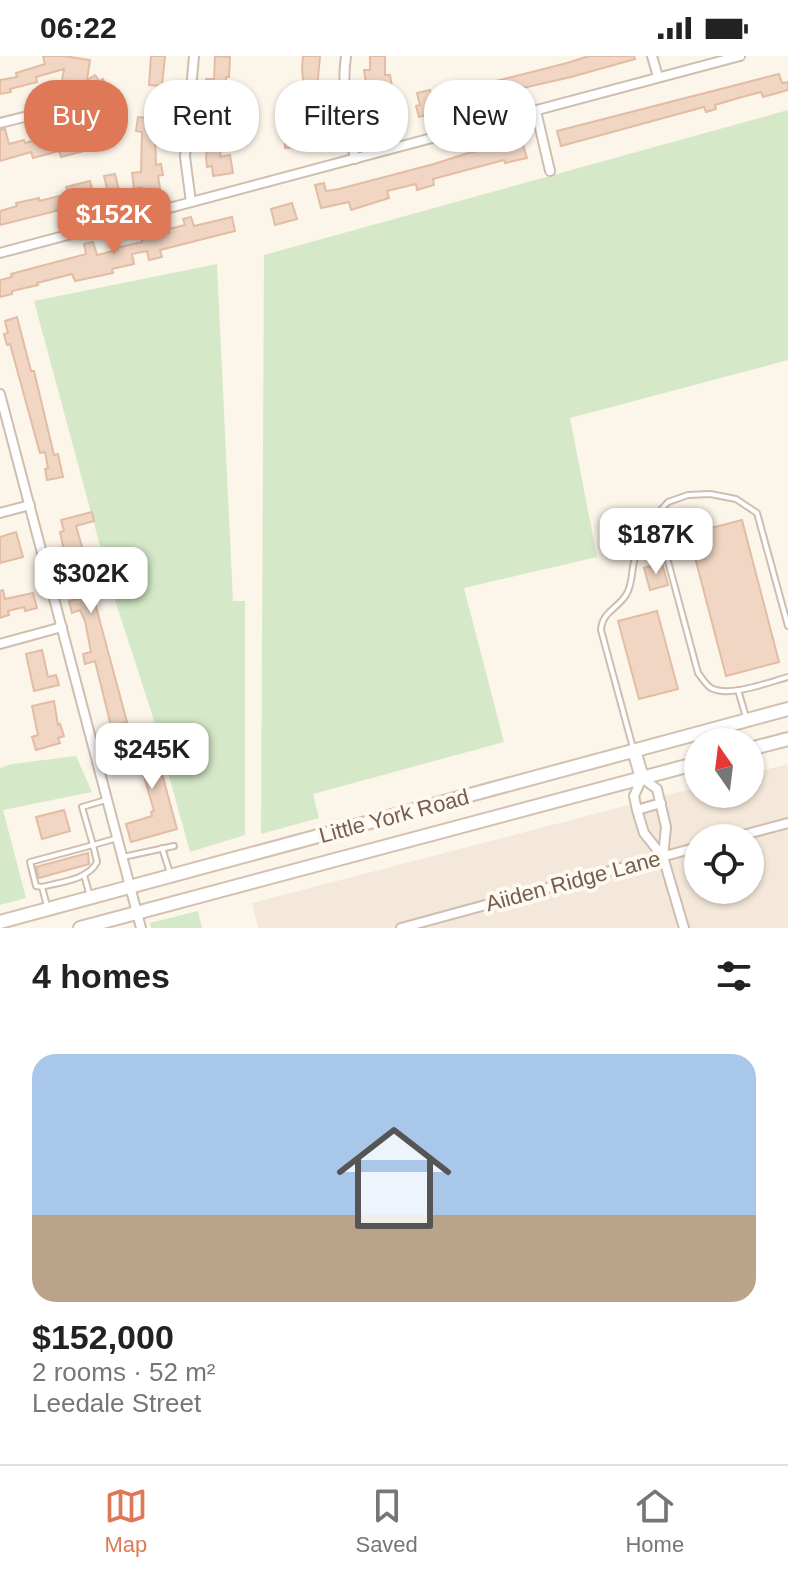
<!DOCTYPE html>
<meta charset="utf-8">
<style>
body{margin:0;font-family:Helvetica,sans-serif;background:#f6f6f6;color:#222;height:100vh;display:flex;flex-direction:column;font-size:30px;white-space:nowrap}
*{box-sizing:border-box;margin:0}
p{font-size:26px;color:#767676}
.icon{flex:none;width:44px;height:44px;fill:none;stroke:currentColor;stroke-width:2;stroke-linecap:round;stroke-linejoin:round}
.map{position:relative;height:872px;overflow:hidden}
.drawer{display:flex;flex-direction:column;background:#fff;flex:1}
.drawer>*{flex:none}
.top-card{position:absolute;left:24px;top:24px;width:740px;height:72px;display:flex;gap:16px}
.needle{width:52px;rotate:346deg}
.tools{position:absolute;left:684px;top:672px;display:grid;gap:16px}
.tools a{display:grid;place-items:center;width:80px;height:80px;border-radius:50%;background:#fff;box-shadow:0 2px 6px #0004;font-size:40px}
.price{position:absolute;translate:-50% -68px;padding:0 18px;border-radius:16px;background:#fff;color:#222;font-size:26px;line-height:52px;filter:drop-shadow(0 2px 4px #0008)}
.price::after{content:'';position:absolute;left:50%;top:48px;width:24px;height:18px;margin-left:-12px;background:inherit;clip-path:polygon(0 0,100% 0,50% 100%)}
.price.on{background:#df7856;color:#fff}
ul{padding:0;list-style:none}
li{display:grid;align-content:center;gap:16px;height:424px;padding:0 32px}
li span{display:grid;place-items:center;height:248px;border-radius:24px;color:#555}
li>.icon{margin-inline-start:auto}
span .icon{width:144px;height:144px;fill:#fffc;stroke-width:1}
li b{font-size:34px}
h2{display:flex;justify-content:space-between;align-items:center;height:96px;padding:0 32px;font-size:34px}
.tag{padding:0 28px;border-radius:32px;background:#fff;box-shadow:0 2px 6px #0004;font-size:28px;line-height:72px}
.tag.on{background:#df7856;color:#fff}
.status{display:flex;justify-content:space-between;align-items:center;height:56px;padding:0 40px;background:#fff;direction:ltr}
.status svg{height:22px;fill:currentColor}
.dock{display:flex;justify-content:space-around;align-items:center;height:112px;border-top:2px solid #e0e0e0;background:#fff;font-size:22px;color:#767676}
.dock a{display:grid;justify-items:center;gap:4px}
.dock .on{color:#df7856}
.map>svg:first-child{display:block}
.residential{fill:#f3e8d9;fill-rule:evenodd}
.green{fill:#d5e9c8}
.building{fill:#f0d6c3;stroke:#e2bda4;stroke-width:2}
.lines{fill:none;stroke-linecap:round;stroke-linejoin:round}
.service-casing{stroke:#cebeb0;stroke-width:8}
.minor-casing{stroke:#cebeb0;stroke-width:12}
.secondary-casing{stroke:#d3c0b0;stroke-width:16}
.service{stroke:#fff;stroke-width:4}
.minor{stroke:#fff;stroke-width:8}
.secondary{stroke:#fff;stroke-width:12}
.labels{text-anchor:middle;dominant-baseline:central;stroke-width:8;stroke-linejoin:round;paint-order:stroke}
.street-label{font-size:22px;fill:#765d4e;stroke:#fef9f1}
</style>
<div class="status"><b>06:22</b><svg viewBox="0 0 49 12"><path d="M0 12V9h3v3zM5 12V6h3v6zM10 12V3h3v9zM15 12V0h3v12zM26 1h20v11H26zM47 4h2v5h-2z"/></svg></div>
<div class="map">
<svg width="788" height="872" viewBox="0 0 788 872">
<rect width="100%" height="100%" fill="#fcf5ea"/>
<path class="residential" d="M788,708V872H258L252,847L698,731V738H750V718ZM698,782H750V834H698Z"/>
<g class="green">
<polygon points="788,54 788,304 570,362 597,501 464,532 504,686 313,738 319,762 261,778 264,199"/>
<polygon points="217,208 233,545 245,545 245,779 190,796 152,658 113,538 34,245"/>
<polygon points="76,700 92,736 3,754 26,842 0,849 0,712 12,708"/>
<polygon points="198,855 202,872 151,872 150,867"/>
</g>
<g class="building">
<polygon points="43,0 64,0 90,4 87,24 95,19 99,25 103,23 112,38 96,47 89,35 79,41 71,27 62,25 64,13 36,21 37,26 10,33 11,36 0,38 0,24 17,21 16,17 45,8"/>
<polygon points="151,0 165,0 162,30 149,29"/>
<polygon points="215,0 230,1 229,21 226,21 226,46 220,101 230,99 233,117 213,120 212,110 207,111 206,102 212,36 206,36 206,23 214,23"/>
<polygon points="303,0 320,0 318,22 320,42 305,43 302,13"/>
<polygon points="370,0 385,0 385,19 390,19 392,31 382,32 388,76 373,77 364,14 370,14"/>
<polygon points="589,0 634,0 635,3 571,21 501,37 502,39 492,42 494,47 483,50 481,44 419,61 416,50 420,49 417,37 430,34 431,38 452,33 453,36 567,7"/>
<polygon points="779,18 782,27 788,26 788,34 763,41 761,36 742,41 715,49 716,53 706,56 704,51 561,90 557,75"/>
<polygon points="97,55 111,64 105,73 109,76 102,88 86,78 94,66 91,64"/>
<polygon points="148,58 158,58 157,77 155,77 156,109 161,108 163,119 158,120 160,133 143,136 142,131 134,133 132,117 141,116 142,76 136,75 138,61 148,62"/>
<polygon points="326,61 331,80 321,82 322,86 302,91 285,92 285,77 315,74 313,63"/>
<polygon points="5,73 9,88 24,84 25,87 66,77 67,82 80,78 84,95 61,101 59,95 33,102 31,96 0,105 0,74"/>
<polygon points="522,85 527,102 505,107 504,104 433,123 434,129 417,134 416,128 387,135 389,142 351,154 349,146 321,152 315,129 324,127 326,135 339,133 434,108 465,98"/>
<polygon points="115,118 120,138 109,141 104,120"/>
<polygon points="90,125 95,146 84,149 83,145 68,149 68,152 0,169 0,155 17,150 16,147 39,142 39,145 68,138 66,131"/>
<polygon points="292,147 297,163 275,169 271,153"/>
<polygon points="191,161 194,170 232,161 235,175 160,194 162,201 149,204 147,195 132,198 134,208 112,213 113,217 75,225 72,218 37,227 38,229 12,235 12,238 0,241 0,224 12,221 11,218 86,198 84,188 93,186 97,199 117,194 116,192 142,186 142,184 169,177 168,173 185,169 183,163"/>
<polygon points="17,261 31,315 34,315 54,399 58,398 63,421 47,424 45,413 48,412 45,396 40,397 10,288 7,289 4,278 8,277 5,265"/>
<polygon points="92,456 94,465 76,470 83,494 86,493 93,522 96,521 99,534 92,536 127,666 111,670 95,605 85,608 83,598 91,596 85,565 80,554 72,557 69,545 81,542 78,528 65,531 62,521 75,518 71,501 67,502 63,490 60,476 64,475 61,464"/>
<polygon points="708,462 711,472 742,464 779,606 726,620 686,467"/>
<polygon points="16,476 23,501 0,507 0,481"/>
<polygon points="662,507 668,529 650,534 644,512"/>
<polygon points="3,534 5,543 33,537 37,552 25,555 24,551 8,555 9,559 0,562 0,535"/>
<polygon points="657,555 678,633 639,643 618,565"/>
<polygon points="42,594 48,621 56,619 59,629 34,635 26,598"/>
<polygon points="54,645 58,669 60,668 64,680 58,682 60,687 36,694 32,681 38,679 32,650"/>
<polygon points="149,670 177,773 131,786 126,768 152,760 151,756 154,755 131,675"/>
<polygon points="64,754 70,775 42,783 36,761"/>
<polygon points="88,797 89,808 39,822 36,811"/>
</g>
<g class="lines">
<g class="service-casing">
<g id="service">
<path d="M788,570L757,457L736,443L710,438L688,439L668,446L657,458V471L666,498L698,617C702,622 706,629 711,632C729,642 769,626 788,621"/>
<polyline points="738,634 746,661"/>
<path d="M633,692L601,574C602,556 617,553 626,539C633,529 631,514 635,502C638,491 649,481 657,472"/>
<polyline points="106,744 82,751 93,789 118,782"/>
<polyline points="162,792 170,817"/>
<polyline points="123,801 174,790"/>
<polyline points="84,819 90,840"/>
<path d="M42,831C60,826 88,824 97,806L93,789L30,806L36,830L42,831L47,850"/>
</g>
</g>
<g class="minor-casing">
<g id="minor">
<path d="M346,0C341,35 348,68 355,103"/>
<polyline points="652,0 658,21"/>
<polyline points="536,55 550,115"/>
<polyline points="0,67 64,51"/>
<polyline points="191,146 185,101 194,0"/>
<polyline points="0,197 740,0"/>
<polyline points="0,338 141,872"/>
<polyline points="0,457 30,449"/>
<polyline points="0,588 62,571"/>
<polygon points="642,722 657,733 666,771 663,801 644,777 637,754 634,740"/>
<polyline points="637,754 661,747"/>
<polyline points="732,782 788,767"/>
<polyline points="663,801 684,872"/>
<polyline points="401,872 698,791"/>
</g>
</g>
<g class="secondary-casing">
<g id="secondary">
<polyline points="750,693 788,683"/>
<polyline points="634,694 642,722"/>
<polyline points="0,866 788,653"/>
<polyline points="80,872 698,707"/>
</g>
</g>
<use href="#service" class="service"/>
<use href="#minor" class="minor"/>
<use href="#secondary" class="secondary"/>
</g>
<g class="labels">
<g class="street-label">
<text transform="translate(394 760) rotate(-15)">Little York Road</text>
<text transform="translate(573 825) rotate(-15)">Aiiden Ridge Lane</text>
</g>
</g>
</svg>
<div class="tools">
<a><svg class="needle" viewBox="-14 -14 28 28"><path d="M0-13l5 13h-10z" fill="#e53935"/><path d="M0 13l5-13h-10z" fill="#767676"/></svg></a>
<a><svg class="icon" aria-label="locate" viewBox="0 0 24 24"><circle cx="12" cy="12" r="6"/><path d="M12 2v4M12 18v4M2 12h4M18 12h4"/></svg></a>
</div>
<b class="price on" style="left:114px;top:200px">$152K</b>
<b class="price" style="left:656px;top:520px">$187K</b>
<b class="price" style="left:91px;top:559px">$302K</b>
<b class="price" style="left:152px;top:735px">$245K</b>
<div class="top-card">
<a class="tag on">Buy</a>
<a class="tag">Rent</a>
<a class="tag">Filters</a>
<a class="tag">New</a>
</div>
</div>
<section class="drawer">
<h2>4 homes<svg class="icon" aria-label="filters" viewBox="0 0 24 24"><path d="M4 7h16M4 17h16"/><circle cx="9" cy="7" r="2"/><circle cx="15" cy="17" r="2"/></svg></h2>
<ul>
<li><span style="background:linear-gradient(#a9c7e8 65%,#b9a48a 0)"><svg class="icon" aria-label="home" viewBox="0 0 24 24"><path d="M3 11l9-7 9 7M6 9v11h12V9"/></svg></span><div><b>$152,000</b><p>2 rooms · 52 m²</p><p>Leedale Street</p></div></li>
</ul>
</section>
<nav class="dock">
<a class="on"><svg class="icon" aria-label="map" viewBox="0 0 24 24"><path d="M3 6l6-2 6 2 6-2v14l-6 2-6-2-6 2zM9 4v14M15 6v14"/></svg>Map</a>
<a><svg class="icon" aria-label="saved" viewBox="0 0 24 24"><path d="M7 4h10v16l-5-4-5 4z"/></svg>Saved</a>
<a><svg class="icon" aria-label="home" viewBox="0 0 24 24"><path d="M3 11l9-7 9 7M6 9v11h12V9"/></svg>Home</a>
</nav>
